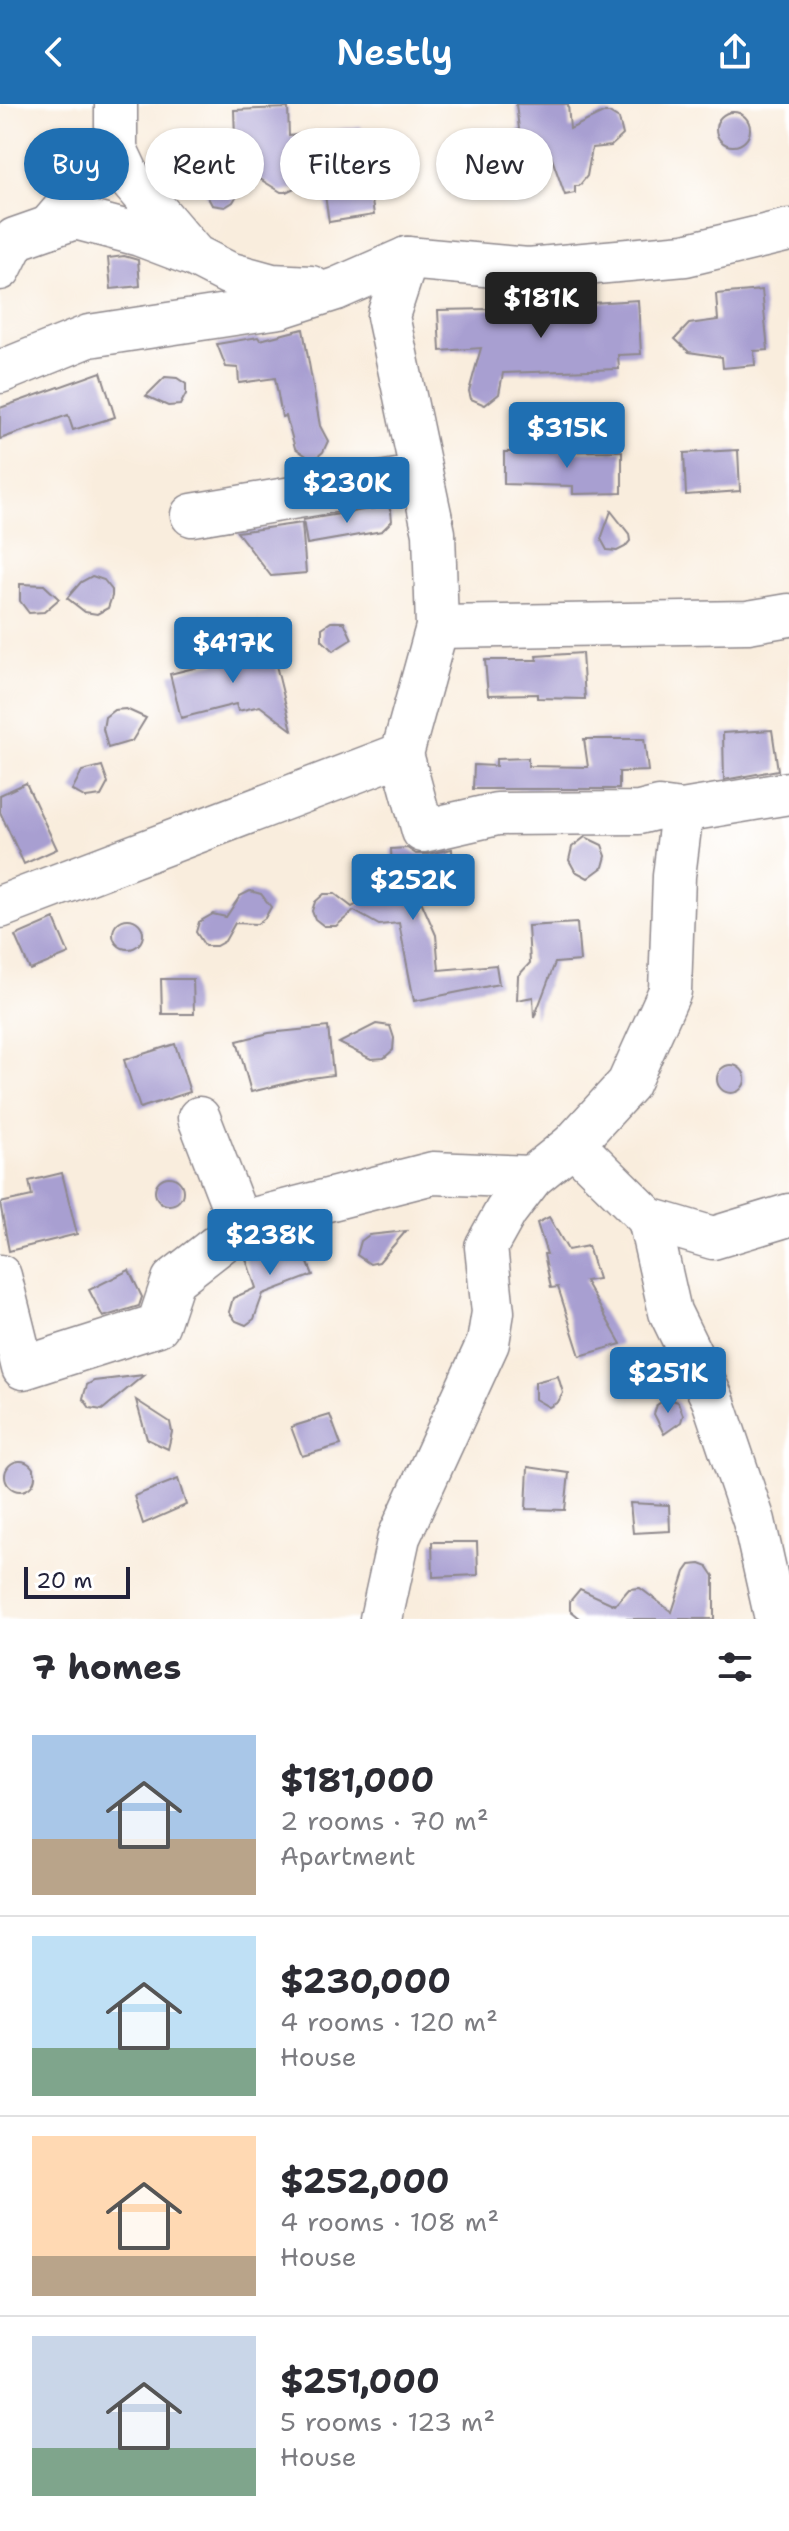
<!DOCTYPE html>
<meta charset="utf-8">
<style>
body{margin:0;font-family:"Shantell Sans",sans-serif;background:#f2f2f3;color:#2b2b33;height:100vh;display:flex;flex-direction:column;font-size:30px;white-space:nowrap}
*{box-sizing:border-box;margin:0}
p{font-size:26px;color:#7c7c81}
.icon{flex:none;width:44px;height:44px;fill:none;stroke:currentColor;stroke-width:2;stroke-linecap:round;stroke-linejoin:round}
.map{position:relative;height:1515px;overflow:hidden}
.side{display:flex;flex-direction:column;background:#fff;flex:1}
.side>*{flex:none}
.banner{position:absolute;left:24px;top:24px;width:742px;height:72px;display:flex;gap:16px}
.scale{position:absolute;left:24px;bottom:20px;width:106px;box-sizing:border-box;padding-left:8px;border:4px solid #22223b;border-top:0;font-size:22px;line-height:28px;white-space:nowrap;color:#22223b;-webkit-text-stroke:6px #fff;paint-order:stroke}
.price{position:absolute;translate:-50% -68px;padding:0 18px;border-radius:8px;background:#1f6fb2;color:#fff;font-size:26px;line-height:52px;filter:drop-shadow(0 2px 4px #0008)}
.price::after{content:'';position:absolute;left:50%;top:48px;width:24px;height:18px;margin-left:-12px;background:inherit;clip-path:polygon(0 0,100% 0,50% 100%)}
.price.selected{background:#222;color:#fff}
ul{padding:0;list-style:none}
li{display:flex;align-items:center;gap:24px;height:200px;padding:0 32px}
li+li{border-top:2px solid #e1e1e2}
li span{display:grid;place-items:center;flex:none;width:224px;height:160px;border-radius:0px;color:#555}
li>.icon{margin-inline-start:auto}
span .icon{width:96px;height:96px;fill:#fffc;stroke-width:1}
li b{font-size:34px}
h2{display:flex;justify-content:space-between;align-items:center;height:96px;padding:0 32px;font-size:34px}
.tag{padding:0 28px;border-radius:36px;background:#fff;box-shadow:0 2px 6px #0004;font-size:28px;line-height:72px}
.tag.selected{background:#1f6fb2;color:#fff}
header{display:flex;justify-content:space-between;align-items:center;height:104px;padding:0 32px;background:#1f6fb2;color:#fff;font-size:36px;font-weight:600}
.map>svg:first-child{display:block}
.building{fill:#a89fd1}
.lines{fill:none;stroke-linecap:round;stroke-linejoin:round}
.minor-casing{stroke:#8e888c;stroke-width:45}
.minor{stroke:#fff;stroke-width:42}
</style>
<header><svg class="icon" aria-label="back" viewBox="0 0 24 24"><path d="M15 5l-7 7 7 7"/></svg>Nestly<svg class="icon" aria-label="share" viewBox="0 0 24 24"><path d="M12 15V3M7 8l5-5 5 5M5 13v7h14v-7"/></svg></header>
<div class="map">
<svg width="789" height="1515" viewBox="0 0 789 1515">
<rect width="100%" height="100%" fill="#fff"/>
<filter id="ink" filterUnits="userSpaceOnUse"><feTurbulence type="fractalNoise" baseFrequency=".0125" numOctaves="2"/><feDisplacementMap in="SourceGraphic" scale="16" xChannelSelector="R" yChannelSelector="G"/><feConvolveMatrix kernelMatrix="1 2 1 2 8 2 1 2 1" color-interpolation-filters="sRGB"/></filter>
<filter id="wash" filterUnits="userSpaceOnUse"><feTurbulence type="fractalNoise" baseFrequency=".006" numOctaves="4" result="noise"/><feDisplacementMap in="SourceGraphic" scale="32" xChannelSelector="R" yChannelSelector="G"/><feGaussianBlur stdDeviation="1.8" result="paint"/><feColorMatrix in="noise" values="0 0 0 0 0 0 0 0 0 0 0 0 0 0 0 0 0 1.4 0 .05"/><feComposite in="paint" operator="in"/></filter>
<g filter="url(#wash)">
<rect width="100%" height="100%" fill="#f9eddd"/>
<g id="blocks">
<g class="building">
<polygon points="516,0 568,0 570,25 603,9 609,9 619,15 623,31 611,42 592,44 587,72 579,82 575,82 575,89 565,91 550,49 540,50 516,67 505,64 497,57 498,41 519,25"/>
<polygon points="288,4 289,32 361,22 374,111 329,118 322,71 286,88 281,88 250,69 233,98 225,103 212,101 206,90 212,76 216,73 250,69 236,60 234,6"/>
<circle cx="733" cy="25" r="17"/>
<polygon points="124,152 138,156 140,182 111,185 108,154"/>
<polygon points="762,186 768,246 754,247 755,261 723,264 722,253 689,248 675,235 689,220 718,216 716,190"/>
<polygon points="638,196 641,250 618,251 619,265 503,269 499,290 485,301 471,295 469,287 481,244 440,247 438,206 592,203 592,199"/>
<polygon points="303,225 320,322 328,337 323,348 317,353 308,353 295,344 286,312 282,313 275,274 239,279 238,264 226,263 217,240 258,233 260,236"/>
<polygon points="101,268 115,313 73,326 68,311 0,335 0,304"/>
<polygon points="165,273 177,274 186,280 186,290 180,301 168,302 146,292"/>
<polygon points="738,346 740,387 686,391 684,349"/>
<polygon points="622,347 622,389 573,390 573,382 504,380 504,348"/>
<polygon points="388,402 391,407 392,417 382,427 307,440 303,416"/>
<polygon points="611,407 629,430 630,437 625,443 617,447 607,446 601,435"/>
<polygon points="302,419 306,469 271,472 237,428"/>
<polygon points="92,472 104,476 112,486 112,492 108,504 97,510 85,508 67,494 81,478"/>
<polygon points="20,480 44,481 59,495 44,508 29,509 20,497"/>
<polygon points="331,518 344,518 352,535 333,547 322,536 322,524"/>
<polygon points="271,541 292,626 260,602 238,607 236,600 181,614 170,570 226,556 225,552"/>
<polygon points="582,549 585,595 537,594 537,590 488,591 485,556 537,556 536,552"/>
<polygon points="126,605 146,614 132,637 108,644 103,625 105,613 114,606"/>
<polygon points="772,626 778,666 724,676 723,629"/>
<polygon points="584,635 644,635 648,667 619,668 619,685 473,685 474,661 496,662 496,655 528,654 528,662 588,663"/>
<polygon points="102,662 108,679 101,692 86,694 72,686 82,667"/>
<polygon points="26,679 57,745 24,760 0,708 0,691"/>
<polygon points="585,733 602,741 606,752 603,763 588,774 575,767 569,756 572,743"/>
<polygon points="407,744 416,750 428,750 452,745 454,787 417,788 436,831 439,866 496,861 499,880 414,897 399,819 379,821 354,807 336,822 324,822 315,815 312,807 315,798 324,790 335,790 352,803 374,790 393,785 391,745"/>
<polygon points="250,787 261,790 271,803 265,814 257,820 235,819 225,837 216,842 205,842 196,828 199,818 213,810 226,813 240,792"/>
<polygon points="54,815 69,850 30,866 15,832"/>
<circle cx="128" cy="830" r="15"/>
<polygon points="577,819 580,857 555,859 534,914 533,893 517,896 518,872 530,859 528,822"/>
<polygon points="161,875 193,875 194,910 162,910"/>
<polygon points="376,920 390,922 394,934 393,946 384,954 371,955 339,939"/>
<polygon points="328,923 333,971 304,975 251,988 237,937 269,929"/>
<polygon points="175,940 190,988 140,1004 124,956"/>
<circle cx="731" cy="975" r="14"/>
<polygon points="62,1069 77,1130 9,1147 0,1099 32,1092 29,1077"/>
<circle cx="169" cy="1087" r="14"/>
<polygon points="549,1113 568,1146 588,1142 598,1175 585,1177 621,1240 580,1252 558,1183 551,1184 544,1150 547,1150 537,1119"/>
<polygon points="406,1127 379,1158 370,1160 357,1151 361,1137 369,1131"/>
<polygon points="298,1135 313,1171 263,1190 254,1215 246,1221 236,1217 229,1208 233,1194 256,1184 245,1152"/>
<polygon points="129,1166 142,1193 139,1202 103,1213 89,1186"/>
<polygon points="144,1271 102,1306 90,1304 83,1294 87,1281 94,1277"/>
<polygon points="558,1272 563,1289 558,1298 549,1303 535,1295 535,1278"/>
<polygon points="667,1294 678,1298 683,1311 681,1318 664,1330 654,1310 657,1301"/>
<polygon points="136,1296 170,1318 172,1328 168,1345 147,1335"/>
<polygon points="330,1311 341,1341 302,1352 291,1323"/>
<circle cx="20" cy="1372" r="15"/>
<polygon points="528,1363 569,1369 565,1406 526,1405"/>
<polygon points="178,1375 186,1401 143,1420 134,1392"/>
<polygon points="630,1399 669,1401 670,1427 633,1429"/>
<polygon points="432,1438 477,1438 478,1471 433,1473"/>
<polygon points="700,1460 708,1463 714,1472 714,1515 581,1515 570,1506 570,1497 580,1485 615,1501 629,1485 640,1484 672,1508 685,1468 690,1461"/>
</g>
</g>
</g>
<g filter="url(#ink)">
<use href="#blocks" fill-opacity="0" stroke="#8e888c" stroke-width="2"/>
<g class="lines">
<g class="minor-casing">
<g id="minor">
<polyline points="116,0 116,45 131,77 195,152 228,169 272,181 311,183"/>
<polyline points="49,123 116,45"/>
<polyline points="0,165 15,135 75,114 140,131 190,150"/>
<polyline points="0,268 89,232 280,203 336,185 407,154 528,165 685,151 789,126"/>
<polyline points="192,411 421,372"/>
<polyline points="437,523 748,518 789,511"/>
<polyline points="682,707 789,689"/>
<polyline points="0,803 402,650"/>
<polyline points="199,1014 241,1123"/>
<polyline points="573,1040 649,1115 713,1134 789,1111"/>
<polyline points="649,1115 670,1208 713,1296 754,1417 776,1515"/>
<polyline points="0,1172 23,1264 158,1221 173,1176 250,1116 433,1069 532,1073"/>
<polyline points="381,1515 399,1433 488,1239 493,1208 486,1143 506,1107 532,1073 573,1040 628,980 670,887 674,772 682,707 659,704 639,709 497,710 423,727 402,650 437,523 434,429 388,212 407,154"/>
</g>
</g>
<use href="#minor" class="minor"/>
</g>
</g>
</svg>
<div class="scale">20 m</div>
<b class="price selected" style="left:541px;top:236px">$181K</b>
<b class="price" style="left:567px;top:366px">$315K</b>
<b class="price" style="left:347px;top:421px">$230K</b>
<b class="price" style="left:233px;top:581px">$417K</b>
<b class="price" style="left:413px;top:818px">$252K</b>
<b class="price" style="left:270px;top:1173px">$238K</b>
<b class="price" style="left:668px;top:1311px">$251K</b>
<div class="banner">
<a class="tag selected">Buy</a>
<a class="tag">Rent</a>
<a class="tag">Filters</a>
<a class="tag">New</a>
</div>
</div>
<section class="side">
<h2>7 homes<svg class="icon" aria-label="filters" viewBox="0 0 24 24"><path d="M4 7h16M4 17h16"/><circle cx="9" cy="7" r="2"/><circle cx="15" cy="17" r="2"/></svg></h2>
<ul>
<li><span style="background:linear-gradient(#a9c7e8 65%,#b9a48a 0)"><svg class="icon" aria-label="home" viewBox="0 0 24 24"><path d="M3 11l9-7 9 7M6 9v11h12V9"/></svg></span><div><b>$181,000</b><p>2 rooms · 70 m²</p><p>Apartment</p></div></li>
<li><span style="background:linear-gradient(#bfe0f5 70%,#7fa58c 0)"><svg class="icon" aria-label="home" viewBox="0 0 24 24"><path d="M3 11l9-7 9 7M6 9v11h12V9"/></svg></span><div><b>$230,000</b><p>4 rooms · 120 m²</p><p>House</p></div></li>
<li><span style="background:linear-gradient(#ffd9b3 75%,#b9a48a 0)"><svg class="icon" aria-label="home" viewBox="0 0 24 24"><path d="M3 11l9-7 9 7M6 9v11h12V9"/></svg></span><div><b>$252,000</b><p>4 rooms · 108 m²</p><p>House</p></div></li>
<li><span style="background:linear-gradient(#c9d6e8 70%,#7fa58c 0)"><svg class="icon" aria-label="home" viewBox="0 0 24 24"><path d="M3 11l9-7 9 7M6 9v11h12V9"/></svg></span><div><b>$251,000</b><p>5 rooms · 123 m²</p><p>House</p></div></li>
</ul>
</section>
